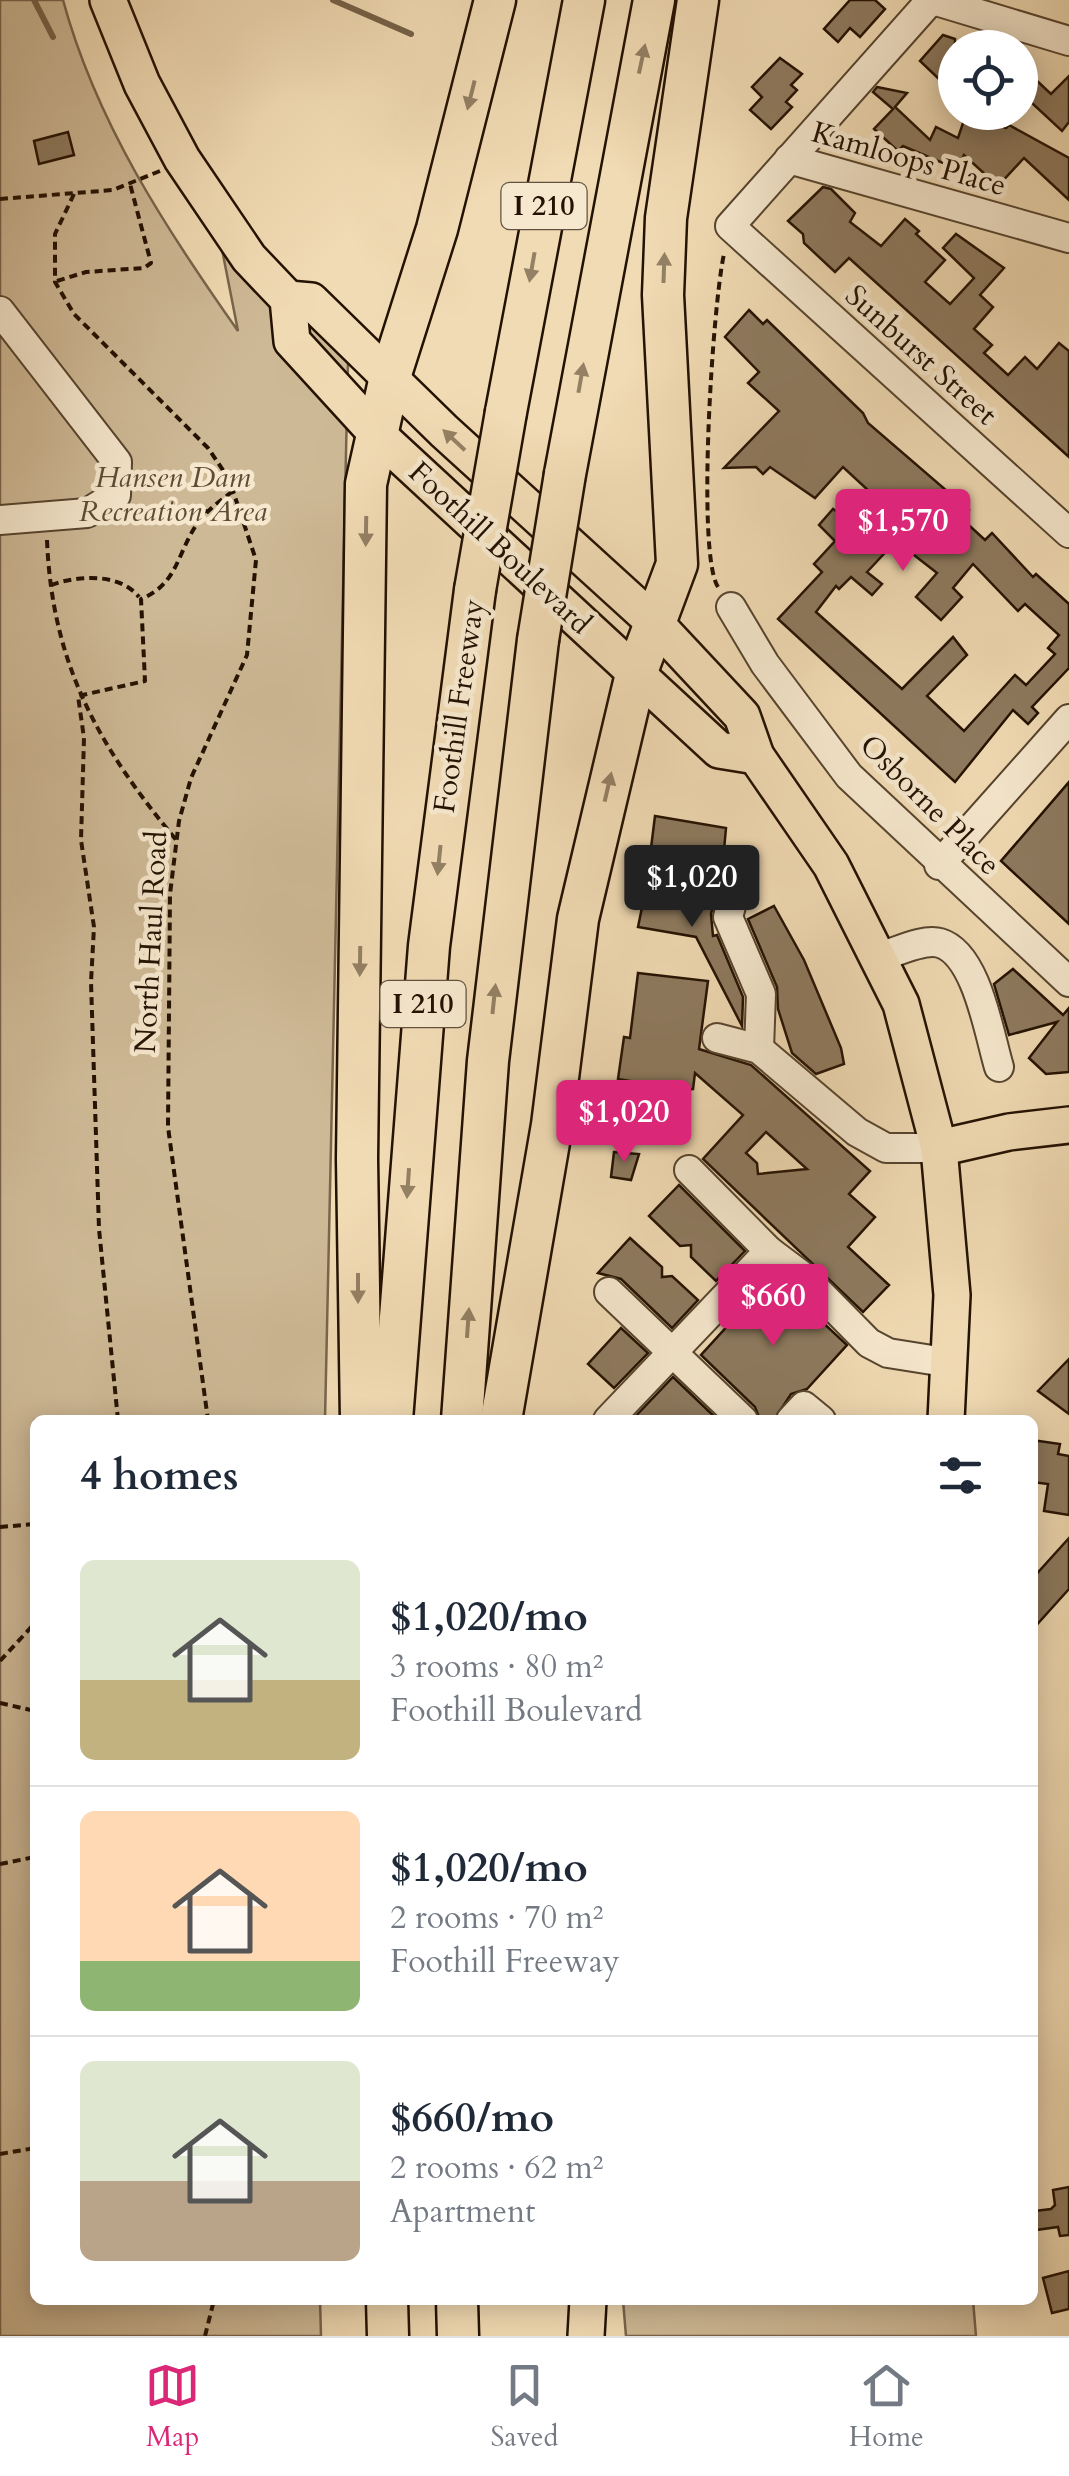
<!DOCTYPE html>
<meta charset="utf-8">
<style>
body{margin:0;font-family:Cardo,serif;background:#f6f6f7;color:#1f2937;height:100vh;display:flex;flex-direction:column;font-size:38px;white-space:nowrap}
*{box-sizing:border-box;margin:0}
p{font-size:32px;color:#747a83}
.icon{flex:none;width:55px;height:55px;fill:none;stroke:currentColor;stroke-width:2;stroke-linecap:round;stroke-linejoin:round}
.map{position:relative;flex:1;overflow:hidden}
.side{position:absolute;left:30px;top:1415px;width:1008px;height:890px;display:flex;flex-direction:column;background:#fff;border-radius:15px;box-shadow:0 5px 25px #0003}
.side>*{flex:none}
.tools{position:absolute;left:938px;top:30px;display:grid;gap:20px}
.tools a{display:grid;place-items:center;width:100px;height:100px;border-radius:50%;background:#fff;box-shadow:0 5px 25px #0003;font-size:50px}
.price{position:absolute;translate:-50% -85px;padding:0 22px;border-radius:10px;background:#db2777;color:#fff;font-size:32px;line-height:65px;filter:drop-shadow(0 2px 5px #0008)}
.price::after{content:'';position:absolute;left:50%;top:60px;width:30px;height:22px;margin-left:-15px;background:inherit;clip-path:polygon(0 0,100% 0,50% 100%)}
.price.selected{background:#222;color:#fff}
ul{padding:0;list-style:none}
li{display:flex;align-items:center;gap:30px;height:250px;padding:0 50px}
li+li{border-top:2px solid #e0e1e3}
li span{display:grid;place-items:center;flex:none;width:280px;height:200px;border-radius:15px;color:#555}
li>.icon{margin-inline-start:auto}
span .icon{width:120px;height:120px;fill:#fffc;stroke-width:1}
li b{font-size:42px}
h2{display:flex;justify-content:space-between;align-items:center;height:120px;padding:0 50px;font-size:42px}
.tab-bar{display:flex;justify-content:space-around;align-items:center;height:140px;border-top:2px solid #e0e1e3;background:#fff;font-size:28px;color:#747a83}
.tab-bar a{display:grid;justify-items:center;gap:5px}
.tab-bar .selected{color:#db2777}
.map>svg:first-child{display:block}
.green{fill:#ceb996;stroke:#78654c;stroke-width:2.5}
.lines{fill:none;stroke-linecap:round;stroke-linejoin:round}
.stream{stroke:#756148;stroke-width:6}
.building{fill:#8e7a5f;stroke:#231102;stroke-width:2.5;fill-rule:evenodd}
.minor-casing{stroke:#56442e;stroke-width:32}
.major-casing{stroke:#231102;stroke-width:40}
.highway-casing{stroke:#231102;stroke-width:45}
.path{stroke:#231102;stroke-width:4;stroke-dasharray:8 5;stroke-linecap:butt}
.minor{stroke:#f6e8ce;stroke-width:28}
.major{stroke:#f1dbb4;stroke-width:35}
.highway{stroke:#f1dbb4;stroke-width:40}
.highway-bridge-casing{stroke:#231102;stroke-width:45;stroke-linecap:butt}
.highway-bridge{stroke:#f1dbb4;stroke-width:40}
.oneway{fill:#948064}
.labels{text-anchor:middle;dominant-baseline:central;stroke-width:9;stroke-linejoin:round;paint-order:stroke}
.shield{fill:#f6e8ce;stroke:#62523f;stroke-width:2.5}
.shield-label{font-size:28px;font-weight:bold;fill:#231102}
.street-label{font-size:30px;fill:#231102;stroke:#f6e8ce}
.park-label{font-size:30px;font-style:italic;fill:#5f4c36;stroke:#f6e8ce}
</style>
<div class="map">
<svg width="1069" height="2336" viewBox="0 0 1069 2336">
<rect width="100%" height="100%" fill="#f1dbb4"/>
<filter id="stains"><feTurbulence type="fractalNoise" baseFrequency=".002" numOctaves="4"/><feColorMatrix values="0 0 0 0 .2 0 0 0 0 .09 0 0 0 0 .02 0 0 0 .5 -.17"/></filter>
<radialGradient id="worn" r=".72"><stop offset=".6" stop-color="#630" stop-opacity="0"/><stop offset="1" stop-color="#630" stop-opacity=".3"/></radialGradient>
<g class="green">
<path d="M0,0H63C96,122 166,229 238,331L218,229L348,361L325,1420H35V2300H320L321,2336H0Z"/>
<polygon points="623,2300 973,2300 976,2336 626,2336"/>
</g>
<g class="lines">
<g class="stream">
<polyline points="34,0 53,37"/>
<polyline points="333,0 411,34"/>
</g>
</g>
<g class="building">
<polygon points="850,0 875,0 885,9 860,37 850,28 838,42 824,29"/>
<polygon points="943,35 955,39 955,66 939,79 920,61"/>
<polygon points="780,58 802,74 791,85 797,90 786,102 792,107 771,129 750,110 762,97 752,87"/>
<polygon points="1020,65 1051,94 1069,76 1069,122 1062,131 1020,92"/>
<polygon points="877,87 907,93 895,107 930,140 936,127 958,138 966,114 1006,128 1009,125 1069,158 1069,200 1024,158 998,186 964,155 957,169 903,146 898,151 874,129 893,109 873,92"/>
<polygon points="68,132 74,155 39,164 34,141"/>
<polygon points="823,187 831,189 855,213 850,222 881,246 905,219 919,231 916,234 945,260 925,282 950,304 974,278 943,248 956,234 1004,268 980,295 993,307 974,329 992,345 984,353 1008,375 1025,357 1037,369 1059,343 1069,351 1069,457 849,258 835,272 804,243 803,234 788,221"/>
<path d="M749,310L763,324L767,320L863,413L868,423L969,510L961,518L985,540L992,533L1033,577L1036,574L1069,604V668L1032,707L1038,713L1028,724L1013,710L955,782L778,619L822,572L814,564L835,541L819,525L833,509L861,528L883,504L843,467L815,498L770,467L763,474L756,467L724,468L779,411L748,383L759,372L725,337ZM896,541L937,573L916,597L941,620L962,597L953,588L973,564L1018,611L1025,604L1059,635L1048,648L1055,654L1026,685L1015,675L964,731L927,696L967,655L953,637L902,689L816,612L836,586L839,589L851,577L872,595L882,584L867,572Z"/>
<polygon points="1069,782 1069,924 1001,861"/>
<polygon points="655,816 726,828 724,850 739,852 738,859 650,856"/>
<polygon points="647,883 658,888 716,893 711,914 713,936 717,935 743,997 742,1026 696,937 638,927"/>
<polygon points="774,906 804,960 841,1048 844,1064 816,1074 792,1053 778,1009 777,987 748,919"/>
<polygon points="1013,969 1063,1015 1069,1008 1069,1072 1046,1074 1029,1058 1057,1022 1009,1035 994,984"/>
<path d="M638,973L708,981L699,1049L751,1065L870,1171L849,1194L875,1217L848,1247L889,1285L863,1312L703,1159L743,1115L695,1073L693,1089L683,1090L618,1079L624,1037L630,1038ZM766,1132L807,1169L758,1174L757,1163L746,1153Z"/>
<polygon points="614,1152 639,1154 631,1180 611,1177"/>
<polygon points="679,1185 745,1251 716,1281 691,1257 691,1245 680,1246 649,1216"/>
<polygon points="630,1238 662,1267 662,1277 672,1276 698,1300 672,1328 621,1279 598,1273"/>
<polygon points="773,1276 847,1345 807,1389 791,1394 774,1420 760,1420 755,1407 701,1355"/>
<polygon points="621,1328 648,1353 614,1388 588,1364"/>
<polygon points="1069,1359 1069,1414 1038,1391"/>
<polygon points="673,1377 718,1420 632,1420"/>
<polygon points="1032,1440 1060,1444 1058,1454 1069,1456 1069,1515 1044,1511 1048,1484 1032,1482"/>
<polygon points="1069,1538 1069,1589 1032,1630 1032,1579"/>
<polygon points="1069,2187 1069,2235 1060,2236 1058,2227 1036,2230 1034,2211 1051,2209 1055,2205 1053,2190"/>
<polygon points="1069,2271 1069,2309 1052,2313 1043,2278"/>
</g>
<g class="lines">
<g class="minor-casing">
<g id="minor">
<polyline points="931,0 730,226 1069,533"/>
<polyline points="933,0 1069,41"/>
<polyline points="789,159 1069,238"/>
<polyline points="0,311 117,462 116,495 87,513 0,520"/>
<polyline points="731,607 765,664 849,776 1069,982"/>
<polyline points="939,865 1069,719"/>
<polyline points="659,871 739,877 728,917 761,994 759,1049"/>
<path d="M879,957C895,953 923,938 940,943C977,954 989,1034 999,1067"/>
<polyline points="717,1038 759,1049 857,1132 886,1148 939,1148"/>
<polyline points="769,1251 805,1278 869,1343 888,1353 951,1363"/>
<polyline points="609,1292 743,1420"/>
<polyline points="608,1420 769,1251 689,1170"/>
<polyline points="791,1420 804,1406 821,1420"/>
</g>
</g>
<g class="major-casing">
<g id="major">
<polyline points="108,0 142,84 182,159 249,258 288,299 292,341 377,434 719,750 756,756"/>
<polyline points="288,299 311,301 444,431 656,624 742,716 756,756 831,865 901,1004 939,1148 952,1295 946,1420"/>
<polyline points="939,1148 1009,1132 1069,1125"/>
<polyline points="586,2336 588,2300"/>
</g>
</g>
<g class="highway-casing">
<g id="highway">
<polyline points="506,412 584,0"/>
<polyline points="565,474 654,0"/>
<polyline points="361,1420 357,1159 366,484 390,377 437,229 495,0"/>
<polyline points="392,1420 429,946 475,590"/>
<polyline points="462,1420 488,1061 538,640"/>
<polyline points="501,1420 552,1125 578,919 636,674 677,564 663,295 666,218 698,0"/>
<polyline points="387,2300 388,2336"/>
<polyline points="457,2300 458,2336"/>
</g>
</g>
<g class="path">
<polyline points="74,194 55,234 55,282 74,314 208,448 229,479 256,560 247,655 191,778 179,821 170,894 168,1127 208,1420"/>
<polyline points="0,199 113,190 160,171"/>
<polyline points="57,281 86,272 144,268 151,263 130,184"/>
<polyline points="138,506 173,514 207,511"/>
<path d="M47,540C52,665 99,747 177,841"/>
<path d="M51,585C79,575 120,573 139,597"/>
<path d="M718,587C696,553 713,302 724,254"/>
<path d="M118,1420L99,1229L91,982L94,927L81,840L84,738L78,696L145,681L141,599C178,584 177,553 197,524C207,510 220,501 233,491"/>
<polyline points="0,1527 35,1524"/>
<polyline points="0,1661 35,1623"/>
<polyline points="0,1703 35,1711"/>
<polyline points="0,1864 35,1857"/>
<polyline points="0,2154 35,2148"/>
<polyline points="205,2336 214,2300"/>
</g>
<use href="#minor" class="minor"/>
<use href="#major" class="major"/>
<use href="#highway" class="highway"/>
<g class="highway-bridge-casing">
<g id="highway-bridge">
<polyline points="475,590 506,412"/>
<polyline points="538,640 565,474"/>
</g>
</g>
<use href="#highway-bridge" class="highway-bridge"/>
</g>
<defs><path id="oneway-solid" d="M-6-.8H1V-3.2L6.5 0L1 3.2V.8H-6Z" transform="scale(2.5)"/></defs>
<g class="oneway">
<use href="#oneway-solid" transform="translate(642 59) rotate(-78)"/>
<use href="#oneway-solid" transform="translate(471 95) rotate(104)"/>
<use href="#oneway-solid" transform="translate(532 267) rotate(100)"/>
<use href="#oneway-solid" transform="translate(664 268) rotate(-88)"/>
<use href="#oneway-solid" transform="translate(581 378) rotate(-80)"/>
<use href="#oneway-solid" transform="translate(454 440) rotate(-137)"/>
<use href="#oneway-solid" transform="translate(366 531) rotate(91)"/>
<use href="#oneway-solid" transform="translate(608 787) rotate(-77)"/>
<use href="#oneway-solid" transform="translate(439 860) rotate(96)"/>
<use href="#oneway-solid" transform="translate(360 961) rotate(91)"/>
<use href="#oneway-solid" transform="translate(494 999) rotate(-84)"/>
<use href="#oneway-solid" transform="translate(408 1183) rotate(94)"/>
<use href="#oneway-solid" transform="translate(358 1288) rotate(90)"/>
<use href="#oneway-solid" transform="translate(468 1323) rotate(-86)"/>
</g>
<g class="labels">
<g class="shield">
<rect x="501.5" y="183" width="85" height="46" rx="8"/>
<rect x="380.5" y="981" width="85" height="46" rx="8"/>
</g>
<g class="shield-label">
<text x="544" y="206">I 210</text>
<text x="423" y="1004">I 210</text>
</g>
<g class="street-label">
<text transform="translate(909 159) rotate(16)">Kamloops Place</text>
<text transform="translate(921 355) rotate(42)">Sunburst Street</text>
<text transform="translate(500 548) rotate(43)">Foothill Boulevard</text>
<text transform="translate(459 706) rotate(-82)">Foothill Freeway</text>
<text transform="translate(930 805) rotate(45)">Osborne Place</text>
<text transform="translate(151 942) rotate(-87)">North Haul Road</text>
</g>
<g class="park-label">
<text x="173" y="477">Hansen Dam<tspan x="173" dy="34">Recreation Area</tspan></text>
</g>
</g>
<rect width="100%" height="100%" filter="url(#stains)"/>
<rect width="100%" height="100%" fill="url(#worn)"/>
</svg>
<div class="tools">
<a><svg class="icon" aria-label="locate" viewBox="0 0 24 24"><circle cx="12" cy="12" r="6"/><path d="M12 2v4M12 18v4M2 12h4M18 12h4"/></svg></a>
</div>
<b class="price" style="left:903px;top:574px">$1,570</b>
<b class="price selected" style="left:692px;top:930px">$1,020</b>
<b class="price" style="left:624px;top:1165px">$1,020</b>
<b class="price" style="left:773px;top:1349px">$660</b>
<section class="side">
<h2>4 homes<svg class="icon" aria-label="filters" viewBox="0 0 24 24"><path d="M4 7h16M4 17h16"/><circle cx="9" cy="7" r="2"/><circle cx="15" cy="17" r="2"/></svg></h2>
<ul>
<li><span style="background:linear-gradient(#dfe7d0 60%,#c2b280 0)"><svg class="icon" aria-label="home" viewBox="0 0 24 24"><path d="M3 11l9-7 9 7M6 9v11h12V9"/></svg></span><div><b>$1,020/mo</b><p>3 rooms · 80 m²</p><p>Foothill Boulevard</p></div></li>
<li><span style="background:linear-gradient(#ffd9b3 75%,#8fb573 0)"><svg class="icon" aria-label="home" viewBox="0 0 24 24"><path d="M3 11l9-7 9 7M6 9v11h12V9"/></svg></span><div><b>$1,020/mo</b><p>2 rooms · 70 m²</p><p>Foothill Freeway</p></div></li>
<li><span style="background:linear-gradient(#dfe7d0 60%,#b9a48a 0)"><svg class="icon" aria-label="home" viewBox="0 0 24 24"><path d="M3 11l9-7 9 7M6 9v11h12V9"/></svg></span><div><b>$660/mo</b><p>2 rooms · 62 m²</p><p>Apartment</p></div></li>
</ul>
</section>
</div>
<nav class="tab-bar">
<a class="selected"><svg class="icon" aria-label="map" viewBox="0 0 24 24"><path d="M3 6l6-2 6 2 6-2v14l-6 2-6-2-6 2zM9 4v14M15 6v14"/></svg>Map</a>
<a><svg class="icon" aria-label="saved" viewBox="0 0 24 24"><path d="M7 4h10v16l-5-4-5 4z"/></svg>Saved</a>
<a><svg class="icon" aria-label="home" viewBox="0 0 24 24"><path d="M3 11l9-7 9 7M6 9v11h12V9"/></svg>Home</a>
</nav>
